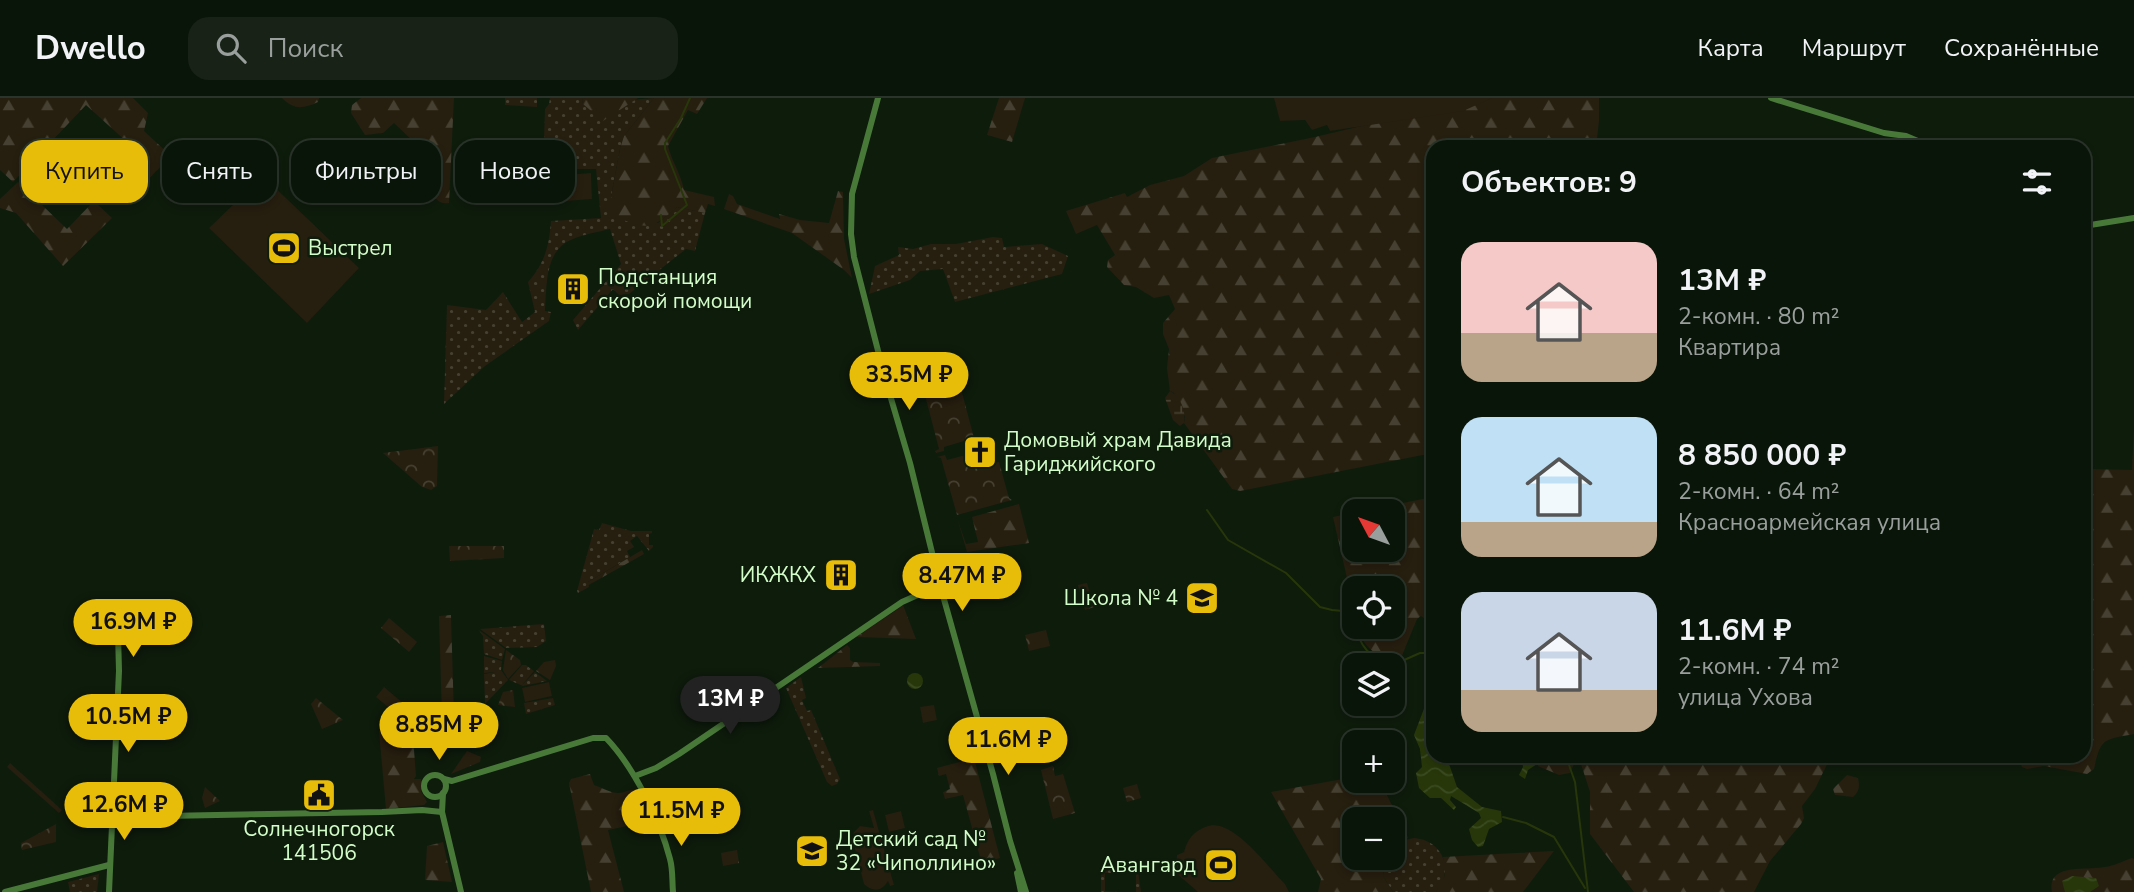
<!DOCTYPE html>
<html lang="ru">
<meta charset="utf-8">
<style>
body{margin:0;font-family:"Nunito Sans",sans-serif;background:#182217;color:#f1f3f6;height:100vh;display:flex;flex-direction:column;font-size:26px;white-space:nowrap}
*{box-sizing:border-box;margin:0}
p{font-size:23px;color:#999f9c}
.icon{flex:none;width:38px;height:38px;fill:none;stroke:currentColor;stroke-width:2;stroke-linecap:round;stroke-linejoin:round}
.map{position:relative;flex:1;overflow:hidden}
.side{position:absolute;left:1426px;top:42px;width:665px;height:623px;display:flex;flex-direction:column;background:#0a1509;border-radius:21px;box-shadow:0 4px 10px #0003,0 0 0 2px #2a342a}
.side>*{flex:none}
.guide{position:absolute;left:21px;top:42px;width:665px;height:63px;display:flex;gap:14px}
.needle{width:46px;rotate:311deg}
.fabs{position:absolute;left:1342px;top:401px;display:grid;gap:14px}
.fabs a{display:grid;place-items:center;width:63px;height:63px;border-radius:14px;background:#0a1509;box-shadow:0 4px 10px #0003,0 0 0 2px #2a342a;font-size:35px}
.price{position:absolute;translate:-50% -60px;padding:0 16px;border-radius:24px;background:#e8bd0a;color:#111;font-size:23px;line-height:46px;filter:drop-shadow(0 2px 4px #0008)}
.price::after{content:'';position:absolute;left:50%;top:42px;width:21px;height:16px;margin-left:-10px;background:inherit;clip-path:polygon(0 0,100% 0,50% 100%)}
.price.current{background:#222;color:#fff}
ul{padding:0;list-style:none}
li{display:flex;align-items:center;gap:21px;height:175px;padding:0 35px}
li span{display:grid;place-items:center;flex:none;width:196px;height:140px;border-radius:21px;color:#555}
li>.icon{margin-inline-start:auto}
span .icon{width:84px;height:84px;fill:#fffc;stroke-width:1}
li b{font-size:30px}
h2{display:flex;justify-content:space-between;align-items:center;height:84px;padding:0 35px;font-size:30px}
.chip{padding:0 24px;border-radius:21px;background:#0a1509;box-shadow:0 4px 10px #0003,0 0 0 2px #2a342a;font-size:24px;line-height:63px}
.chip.current{background:#e8bd0a;color:#111}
header{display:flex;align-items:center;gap:42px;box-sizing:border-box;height:98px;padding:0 35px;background:#0a1509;border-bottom:2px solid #2a342a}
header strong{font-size:33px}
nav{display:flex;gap:38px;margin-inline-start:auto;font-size:24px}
.search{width:490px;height:63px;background:#182217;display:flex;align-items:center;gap:18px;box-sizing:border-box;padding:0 24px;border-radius:21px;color:#999f9c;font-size:26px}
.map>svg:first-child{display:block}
.grass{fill:url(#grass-dots)}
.forest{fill:url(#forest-firs)}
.wetland{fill:url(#wetland-marsh)}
.park{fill:url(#park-crowns)}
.garden{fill:#261e0f}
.water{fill:url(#water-waves)}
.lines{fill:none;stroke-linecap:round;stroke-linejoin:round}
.stream{stroke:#27370a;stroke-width:2}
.tertiary{stroke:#497939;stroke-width:6}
.labels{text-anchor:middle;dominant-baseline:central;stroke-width:5;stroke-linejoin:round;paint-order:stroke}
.poi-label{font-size:21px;fill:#d3fdc9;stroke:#0e1c0c;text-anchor:start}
</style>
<header>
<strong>Dwello</strong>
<div class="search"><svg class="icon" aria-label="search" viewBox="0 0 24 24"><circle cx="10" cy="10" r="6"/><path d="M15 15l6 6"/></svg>Поиск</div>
<nav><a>Карта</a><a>Маршрут</a><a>Сохранённые</a></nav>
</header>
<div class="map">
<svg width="2134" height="794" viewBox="0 0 2134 794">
<defs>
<pattern id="grass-dots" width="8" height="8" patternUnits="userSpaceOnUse" patternTransform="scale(1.75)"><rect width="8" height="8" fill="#261e0f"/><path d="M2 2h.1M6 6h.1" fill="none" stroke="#454031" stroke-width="1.8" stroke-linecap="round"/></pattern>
<pattern id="forest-firs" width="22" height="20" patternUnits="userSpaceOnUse" patternTransform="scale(1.75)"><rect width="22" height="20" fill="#261e0f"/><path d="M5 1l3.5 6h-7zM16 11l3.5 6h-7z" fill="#454031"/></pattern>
<pattern id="wetland-marsh" width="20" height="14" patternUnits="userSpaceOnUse" patternTransform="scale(1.75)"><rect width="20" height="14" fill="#261e0f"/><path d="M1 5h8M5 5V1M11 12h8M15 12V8" fill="none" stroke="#454031"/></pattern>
<pattern id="park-crowns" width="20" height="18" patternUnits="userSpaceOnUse" patternTransform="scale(1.75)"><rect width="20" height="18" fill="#261e0f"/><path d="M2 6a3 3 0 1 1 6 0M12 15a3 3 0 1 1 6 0" fill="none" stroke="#454031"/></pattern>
<pattern id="water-waves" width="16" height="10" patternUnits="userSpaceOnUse" patternTransform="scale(1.75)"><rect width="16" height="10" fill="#27370a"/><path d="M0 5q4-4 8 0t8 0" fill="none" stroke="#3b4b21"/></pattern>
</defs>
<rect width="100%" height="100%" fill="#0e1c0c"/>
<g class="grass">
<polygon points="505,0 537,0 537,9 505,7"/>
<path d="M550,0H582L583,6L654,0L624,38L620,51L611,99L658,125L677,109L705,115L695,153L686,151L629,196L619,197L613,191L578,232L573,222L621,166L610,131C598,134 585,136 573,141C544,152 547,188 545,213L551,214L549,223L485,268L444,306L447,207L486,212L503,194L522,224L535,214L528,184C545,165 549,148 551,123L601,120L596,71H543L545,11L549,6Z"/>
<polygon points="993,139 1002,140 1004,149 1042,146 1068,158 1062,176 955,204 943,171 920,173 910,182 869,196 875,168 899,157 898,149 913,151 931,146 956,146"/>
<polygon points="602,425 631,433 652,433 652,435 649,436 649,447 653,447 653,449 649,453 637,438 630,443 634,449 627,453 630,459 588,484 589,489 578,495 577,493 594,431 599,432"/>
<polygon points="544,526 546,543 537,549 506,550 480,531"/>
<polygon points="479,532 505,551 502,562 484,556 483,538"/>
<polygon points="484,558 502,563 501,572 508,582 485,606 484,576 495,574 484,575"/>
<polygon points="522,567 526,567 534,573 522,587 535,574 547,583 523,588 509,582"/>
<polygon points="801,579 806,600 802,602 807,613 811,612 840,681 837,686 832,688 827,684 786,590"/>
<polygon points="553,600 555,607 526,616 524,605"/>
<path d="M1414,740C1443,742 1455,773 1436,794H1393L1383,778L1385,760H1393V748L1401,743Z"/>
<polygon points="1104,772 1138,772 1141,794 1136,794 1136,775 1105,775 1105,793 1118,794 1101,794 1101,775"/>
<polygon points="99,776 97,794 70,794 68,784"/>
</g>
<g class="forest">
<polygon points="0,0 133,0 148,15 144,33 171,58 128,102 111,86 139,55 86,7 13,84 0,72"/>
<path d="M282,0H319L318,4C303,11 294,12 282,0Z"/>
<path d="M361,0H454L449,105C438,107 434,99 430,90L436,81L435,64L394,25L383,35L365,37L351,15L352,7Z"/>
<polygon points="582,0 638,0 603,23 583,6"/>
<path d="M654,0H707L697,16L688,12L668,48C672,64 681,76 684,92L714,99L715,108L708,106L705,115L677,109C651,133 647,131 615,119L609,110L620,51L624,38Z"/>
<polygon points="999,0 1025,0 1012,44 987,37"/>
<polygon points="1480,0 1599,0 1599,23 1596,49 1433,49 1433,355 1240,393 1232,391 1184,325 1185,319 1174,295 1170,293 1167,270 1169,251 1163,236 1163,225 1175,211 1169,197 1154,200 1136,189 1124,187 1107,169 1108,162 1115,157 1097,127 1076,136 1066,113 1125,95 1127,99 1150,87 1184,78 1212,60 1315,39"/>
<polygon points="18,84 67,131 94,103 112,120 63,168 16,115 0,110 0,101"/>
<polygon points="838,93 843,94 844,141 852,180 844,172 792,135 724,111 729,96 733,98 737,106 780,121 779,116 800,122 829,125"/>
<path d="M2134,331V636C2104,642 2101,639 2094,671L2087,676L2044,668L2027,671L2022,669L2018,658H2084V371L2132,372Z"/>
<path d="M1433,399V553L1426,539L1424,520L1421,518L1417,521L1401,560L1390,564C1375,557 1361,546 1358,529L1393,528V490H1354L1353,506L1333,419L1354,415V452H1393V413H1363Z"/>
<polygon points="1019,406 1029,445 967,454 958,423 966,446 978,444 972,419"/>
<polygon points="642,452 644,456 587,488 588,484"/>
<polygon points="903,507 916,541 856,539 898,511"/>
<polygon points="451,517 454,619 442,619 439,518"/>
<polygon points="847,547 850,550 850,562 853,564 880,565 880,568 818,570"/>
<polygon points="412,626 416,678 414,681 421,681 421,693 427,704 424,707 386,711 379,633"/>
<polygon points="467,653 481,659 480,664 451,676"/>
<polygon points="1540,658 1831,658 1815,691 1802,708 1804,720 1801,726 1770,763 1754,794 1634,794 1590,736 1590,694 1581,666 1577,664 1574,666 1570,675 1559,677 1538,668"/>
<polygon points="974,660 1000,760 959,771 958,766 980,759 963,697 945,701 943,694 950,691 946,676 939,678 937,670"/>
<path d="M590,676L594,687C601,689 610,695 618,695C626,695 629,691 636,692L642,707L631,710L637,726L608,732L624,794H591L569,685L571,681Z"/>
<path d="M1847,677L1858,680C1860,688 1859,694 1853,699L1835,697L1833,691Z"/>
<polygon points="1354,679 1354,682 1380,683 1408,740 1393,748 1393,721 1354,721 1354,760 1385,760 1383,778 1393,794 1318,794 1321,781 1271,694"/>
<polygon points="443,744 452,784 425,782 427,748"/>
<polygon points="1554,753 1523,794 1436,794 1445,777 1443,759"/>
<path d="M2132,760L2134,761V794H2052C2047,764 2087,773 2105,769C2114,768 2123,763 2132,760Z"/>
</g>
<path class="wetland" d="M1170,293C1181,299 1186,313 1184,325L1180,328L1173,322L1165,300Z"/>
<g class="park">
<polygon points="929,267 937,293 960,287 974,340 944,349 944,353 936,355 935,353 939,351 918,270"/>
<polygon points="438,348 437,388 431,392 422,389 383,355"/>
<polygon points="977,354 981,368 999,364 1009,400 1012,402 957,417 941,360 937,359 945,357 947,362"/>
<polygon points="449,448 504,448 504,460 450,463"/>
<polygon points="1087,485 1094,509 1085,512 1078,487"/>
<polygon points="389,520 417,544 409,554 381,530"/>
<polygon points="1046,532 1050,548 1029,553 1025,537"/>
<polygon points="506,552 520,562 521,567 508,581 503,572"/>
<polygon points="555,562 556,568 550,582 536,573 544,564"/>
<polygon points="513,592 515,609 498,607 503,594"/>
<polygon points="316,600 343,622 322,631 311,606"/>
<polygon points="1053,668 1055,678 1063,676 1075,715 1053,721 1041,672"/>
<polygon points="1137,686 1141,700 1127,704 1123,690"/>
<polygon points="205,689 220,703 205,710 202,700"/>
<polygon points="56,726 56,744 22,752 21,745"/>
<polygon points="737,752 739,765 723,768 721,755"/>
</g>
<g class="garden">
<polygon points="1274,0 1492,0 1463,13 1330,33 1327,27 1312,32 1305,22 1280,23"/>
<polygon points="591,75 592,101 554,104 552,78"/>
<polygon points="263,78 359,170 307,225 209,130"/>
<polygon points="549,584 552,598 525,604 522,590"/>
<polygon points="384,589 403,605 395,615 376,599"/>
<polygon points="934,607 937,622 923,625 920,609"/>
<polygon points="10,665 62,712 59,715 7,669"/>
<path d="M873,712L894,787L890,788L888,783C882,794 872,794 864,786L852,740L854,734L860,728L874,730L869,713Z"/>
<polygon points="901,713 905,730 889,734 885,717"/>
<path d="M1213,727C1239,728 1267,768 1285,786L1289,794H1198L1176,775L1177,757L1184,754C1188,738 1197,730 1213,727Z"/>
</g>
<g class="water">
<circle cx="915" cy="583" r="8"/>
<polygon points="1425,608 1429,611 1433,625 1433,658 1443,658 1437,660 1434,659 1434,662 1439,664 1448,663 1457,689 1482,709 1501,713 1502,724 1489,731 1483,748 1478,749 1472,742 1469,731 1481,720 1479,715 1451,698 1450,702 1456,709 1454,712 1441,700 1430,700 1419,690 1416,675 1422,669 1420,651 1414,637"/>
<polygon points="1520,658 1540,658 1537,666 1528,672 1525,681 1519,677 1523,669 1522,661"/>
<polygon points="2072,778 2096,780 2099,788 2090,794 2065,794 2062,783"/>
</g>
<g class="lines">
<g class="stream">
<polyline points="661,117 662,128 687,107 665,51 665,45 681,20 690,0"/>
<polyline points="1207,412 1228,442 1286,475 1320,509 1332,512 1354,514"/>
<path d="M1356,528C1358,546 1371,560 1387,567"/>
<polyline points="1393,567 1420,555 1431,555 1433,560"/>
<polyline points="1559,658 1569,667 1575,684 1588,794"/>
<polyline points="1503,719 1526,725 1554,739 1585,790"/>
</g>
<g class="tertiary">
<polyline points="878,0 852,96 851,136 854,159 885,280 910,365 940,487 993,676 1010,743 1026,794"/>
<polyline points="1771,0 1884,35 1906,38 1932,49"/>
<polyline points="2084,128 2134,120"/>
<circle cx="435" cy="688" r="11"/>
<polyline points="635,678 656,670 679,656 902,504 940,487"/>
<path d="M444,681L452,683L593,640H606C634,669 660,722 670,761C673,772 672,783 673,794"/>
<polyline points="443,695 442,714 461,794"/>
<polyline points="112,719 382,714 422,712 442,714"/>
<polyline points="1017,775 1021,794"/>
<polyline points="5,794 109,767"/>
<polyline points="109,794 119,573 118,535"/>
</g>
</g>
<defs>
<g id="stadium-square" transform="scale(1.75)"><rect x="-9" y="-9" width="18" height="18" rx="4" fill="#e8bd0a" stroke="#0e1c0c"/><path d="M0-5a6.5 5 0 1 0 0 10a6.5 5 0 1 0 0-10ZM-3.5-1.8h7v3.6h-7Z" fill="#111"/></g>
<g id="building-square" transform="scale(1.75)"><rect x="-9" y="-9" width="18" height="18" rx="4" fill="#e8bd0a" stroke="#0e1c0c"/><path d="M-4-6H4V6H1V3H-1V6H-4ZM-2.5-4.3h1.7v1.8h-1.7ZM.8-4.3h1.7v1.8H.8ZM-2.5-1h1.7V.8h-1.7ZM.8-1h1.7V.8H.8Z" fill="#111"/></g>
<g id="church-square" transform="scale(1.75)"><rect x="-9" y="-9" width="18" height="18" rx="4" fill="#e8bd0a" stroke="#0e1c0c"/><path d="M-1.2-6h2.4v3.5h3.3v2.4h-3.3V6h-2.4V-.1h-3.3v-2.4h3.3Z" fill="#111"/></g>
<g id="school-square" transform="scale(1.75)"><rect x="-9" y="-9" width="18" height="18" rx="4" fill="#e8bd0a" stroke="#0e1c0c"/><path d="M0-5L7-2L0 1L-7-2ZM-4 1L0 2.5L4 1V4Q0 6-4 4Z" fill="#111"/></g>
<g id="civic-square" transform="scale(1.75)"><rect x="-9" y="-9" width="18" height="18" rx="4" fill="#e8bd0a" stroke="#0e1c0c"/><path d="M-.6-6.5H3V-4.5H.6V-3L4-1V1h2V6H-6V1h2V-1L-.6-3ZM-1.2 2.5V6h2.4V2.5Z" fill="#111"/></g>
</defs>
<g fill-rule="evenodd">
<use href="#stadium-square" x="284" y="150"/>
<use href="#building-square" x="573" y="191"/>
<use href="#church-square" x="980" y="354"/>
<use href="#building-square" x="841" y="477"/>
<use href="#school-square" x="1202" y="500"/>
<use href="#civic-square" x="319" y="697"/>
<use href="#school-square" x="812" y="753"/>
<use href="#stadium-square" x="1221" y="767"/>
</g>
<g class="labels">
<g class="poi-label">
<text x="308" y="150">Выстрел</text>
<text x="598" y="179">Подстанция<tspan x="598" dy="24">скорой помощи</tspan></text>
<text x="1004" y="342">Домовый храм Давида<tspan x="1004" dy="24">Гариджийского</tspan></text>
<text x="816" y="477" text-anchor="end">ИКЖКХ</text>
<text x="1178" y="500" text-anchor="end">Школа № 4</text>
<text x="319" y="731" text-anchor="middle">Солнечногорск<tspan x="319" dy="24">141506</tspan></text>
<text x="836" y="741">Детский сад №<tspan x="836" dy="24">32 «Чиполлино»</tspan></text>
<text x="1196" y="767" text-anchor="end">Авангард</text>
</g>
</g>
</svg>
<div class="fabs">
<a><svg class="needle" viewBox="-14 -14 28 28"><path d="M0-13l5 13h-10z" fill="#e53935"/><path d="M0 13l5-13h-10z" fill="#999f9c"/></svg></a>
<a><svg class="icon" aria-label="locate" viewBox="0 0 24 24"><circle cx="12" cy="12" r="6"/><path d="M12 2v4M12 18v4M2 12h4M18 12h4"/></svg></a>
<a><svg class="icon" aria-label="layers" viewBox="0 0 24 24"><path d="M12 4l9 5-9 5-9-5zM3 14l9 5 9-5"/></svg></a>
<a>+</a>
<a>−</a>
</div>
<b class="price" style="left:909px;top:314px">33.5M ₽</b>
<b class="price" style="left:962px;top:515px">8.47M ₽</b>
<b class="price" style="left:133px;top:561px">16.9M ₽</b>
<b class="price current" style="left:730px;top:638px">13M ₽</b>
<b class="price" style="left:128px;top:656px">10.5M ₽</b>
<b class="price" style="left:439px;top:664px">8.85M ₽</b>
<b class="price" style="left:1008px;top:679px">11.6M ₽</b>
<b class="price" style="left:124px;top:744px">12.6M ₽</b>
<b class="price" style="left:681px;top:750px">11.5M ₽</b>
<div class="guide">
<a class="chip current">Купить</a>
<a class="chip">Снять</a>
<a class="chip">Фильтры</a>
<a class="chip">Новое</a>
</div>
<section class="side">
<h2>Объектов: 9<svg class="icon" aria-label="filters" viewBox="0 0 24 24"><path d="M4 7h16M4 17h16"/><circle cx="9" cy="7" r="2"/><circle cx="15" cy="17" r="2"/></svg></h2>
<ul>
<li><span style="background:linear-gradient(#f6c9c9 65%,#b9a48a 0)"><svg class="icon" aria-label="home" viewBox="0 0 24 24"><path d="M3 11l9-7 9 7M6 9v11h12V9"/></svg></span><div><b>13M ₽</b><p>2-комн. · 80 m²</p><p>Квартира</p></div></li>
<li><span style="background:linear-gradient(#bfe0f5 75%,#b9a48a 0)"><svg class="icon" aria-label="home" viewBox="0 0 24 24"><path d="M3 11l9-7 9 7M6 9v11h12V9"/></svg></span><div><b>8 850 000 ₽</b><p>2-комн. · 64 m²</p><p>Красноармейская улица</p></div></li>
<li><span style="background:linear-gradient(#c9d6e8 70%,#b9a48a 0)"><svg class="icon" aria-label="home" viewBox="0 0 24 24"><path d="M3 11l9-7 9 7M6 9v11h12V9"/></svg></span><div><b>11.6M ₽</b><p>2-комн. · 74 m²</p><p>улица Ухова</p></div></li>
</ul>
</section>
</div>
